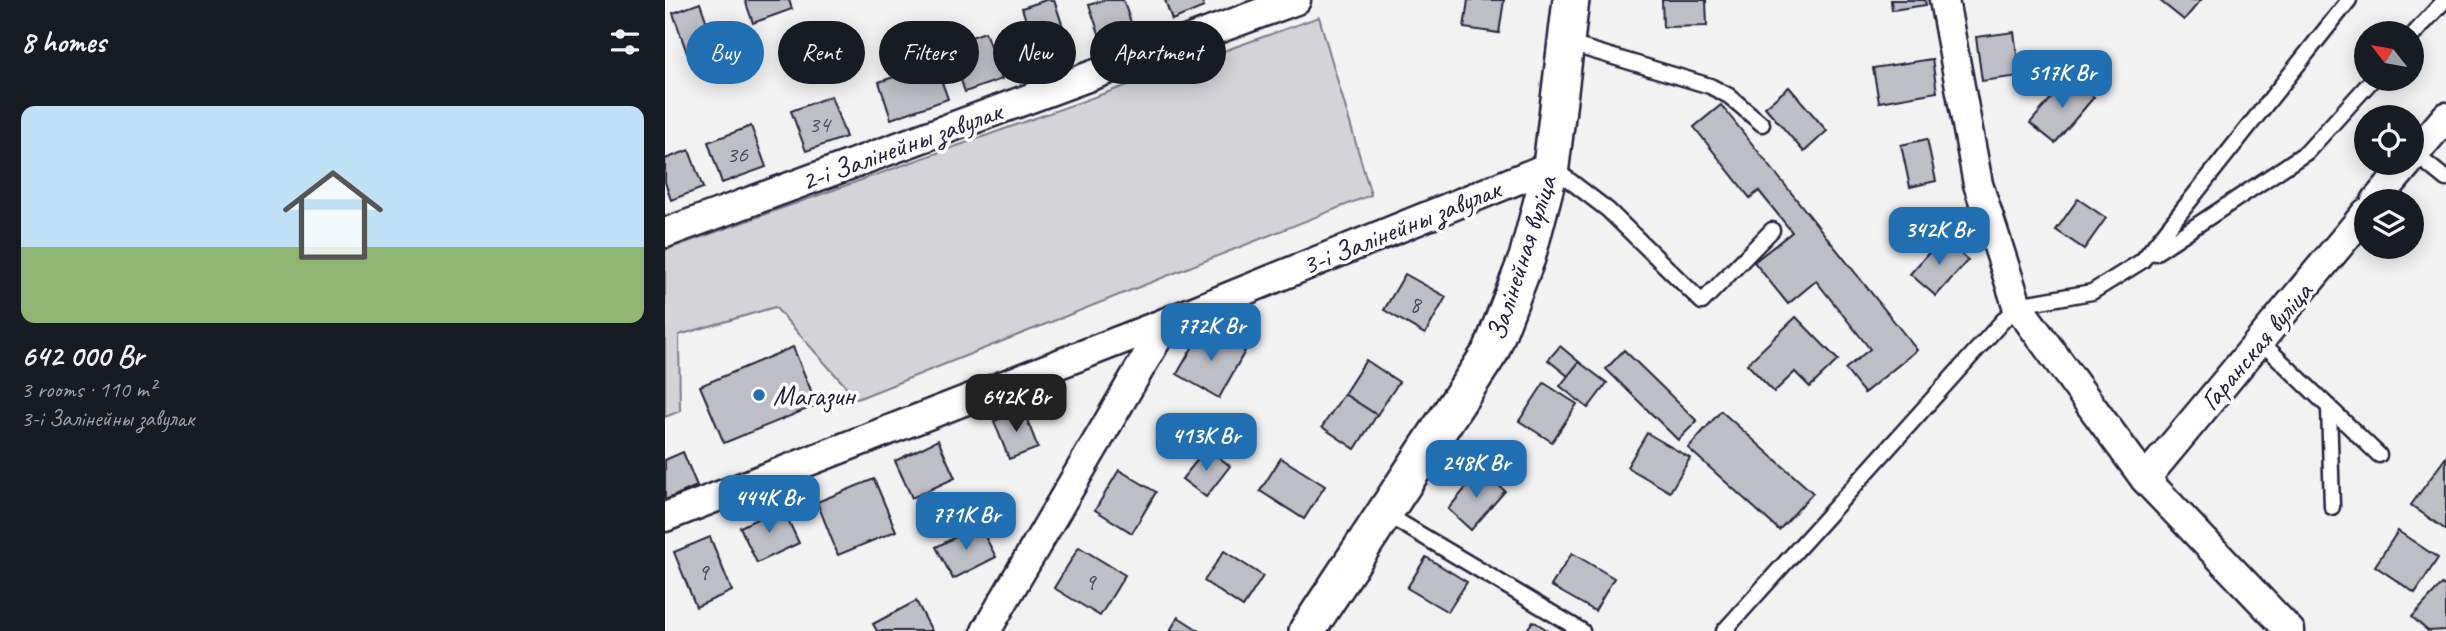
<!DOCTYPE html>
<meta charset="utf-8">
<style>
body{margin:0;font-family:Caveat,sans-serif;background:#20242c;color:#f1f3f6;height:100vh;display:flex;flex-direction:column;font-size:26px;white-space:nowrap}
*{box-sizing:border-box;margin:0}
p{font-size:23px;color:#9ea1a6}
.icon{flex:none;width:38px;height:38px;fill:none;stroke:currentColor;stroke-width:2;stroke-linecap:round;stroke-linejoin:round}
.map{position:relative;flex:1;overflow:hidden}
.sheet{display:flex;flex-direction:column;background:#171b24;width:665px}
.sheet>*{flex:none}
.top-card{position:absolute;left:21px;top:21px;width:665px;height:63px;display:flex;gap:14px}
.needle{width:46px;rotate:301deg}
.buttons{position:absolute;left:1689px;top:21px;display:grid;gap:14px}
.buttons a{display:grid;place-items:center;width:70px;height:70px;border-radius:50%;background:#171b24;box-shadow:0 4px 18px #0003;font-size:35px}
.price{position:absolute;translate:-50% -60px;padding:0 16px;border-radius:14px;background:#1f6fb2;color:#fff;font-size:23px;line-height:46px;filter:drop-shadow(0 2px 4px #0008)}
.price::after{content:'';position:absolute;left:50%;top:42px;width:21px;height:16px;margin-left:-10px;background:inherit;clip-path:polygon(0 0,100% 0,50% 100%)}
.price.on{background:#222;color:#fff}
ul{padding:0;list-style:none}
li{display:grid;align-content:center;gap:14px;height:371px;padding:0 21px}
li+li{border-top:2px solid #363941}
li span{display:grid;place-items:center;height:217px;border-radius:14px;color:#555}
li>.icon{margin-inline-start:auto}
span .icon{width:126px;height:126px;fill:#fffc;stroke-width:1}
li b{font-size:30px}
h2{display:flex;justify-content:space-between;align-items:center;height:84px;padding:0 21px;font-size:30px}
.chip{padding:0 24px;border-radius:32px;background:#171b24;box-shadow:0 4px 18px #0003;font-size:24px;line-height:63px}
.chip.on{background:#1f6fb2;color:#fff}
main{display:flex;flex:1;min-height:0}
.map>svg:first-child{display:block}
.green{fill:#d3d3d8;stroke:#7a7a8a;stroke-width:2}
.building{fill:#bebec6;stroke:#22223b;stroke-width:2}
.lines{fill:none;stroke-linecap:round;stroke-linejoin:round}
.service-casing{stroke:#22223b;stroke-width:19}
.minor-casing{stroke:#22223b;stroke-width:33}
.tertiary-casing{stroke:#22223b;stroke-width:40}
.service{stroke:#fff;stroke-width:14}
.minor{stroke:#fff;stroke-width:28}
.tertiary{stroke:#fff;stroke-width:35}
.poi-dot{fill:#1f6fb2;stroke:#fff;stroke-width:2.5}
.labels{text-anchor:middle;dominant-baseline:central;stroke-width:7;stroke-linejoin:round;paint-order:stroke}
.number-label{font-size:24px;fill:#49495e}
.street-label{font-size:28px;fill:#22223b;stroke:#fff}
.poi-label{font-size:28px;fill:#22223b;stroke:#fff;text-anchor:start}
</style>
<main>
<section class="sheet">
<h2>8 homes<svg class="icon" aria-label="filters" viewBox="0 0 24 24"><path d="M4 7h16M4 17h16"/><circle cx="9" cy="7" r="2"/><circle cx="15" cy="17" r="2"/></svg></h2>
<ul>
<li><span style="background:linear-gradient(#bfe0f5 65%,#8fb573 0)"><svg class="icon" aria-label="home" viewBox="0 0 24 24"><path d="M3 11l9-7 9 7M6 9v11h12V9"/></svg></span><div><b>642 000 Br</b><p>3 rooms · 110 m²</p><p>3-і Залінейны завулак</p></div></li>
</ul>
</section>
<div class="map">
<svg width="1781" height="631" viewBox="0 0 1781 631">
<rect width="100%" height="100%" fill="#f2f2f3"/>
<filter id="ink" filterUnits="userSpaceOnUse"><feTurbulence type="fractalNoise" baseFrequency=".0143" numOctaves="2"/><feDisplacementMap in="SourceGraphic" scale="14" xChannelSelector="R" yChannelSelector="G"/><feConvolveMatrix kernelMatrix="1 2 1 2 8 2 1 2 1" color-interpolation-filters="sRGB"/></filter>
<g filter="url(#ink)">
<polygon class="green" points="654,17 706,195 192,399 110,307 14,335 15,411 0,417 0,250"/>
<g class="building">
<polygon points="80,0 124,0 127,9 88,23"/>
<polygon points="381,0 389,0 407,54 375,65 357,8"/>
<polygon points="439,0 458,0 469,31 437,42 424,5"/>
<polygon points="500,0 536,0 539,7 507,20"/>
<polygon points="803,0 839,0 834,33 799,28"/>
<polygon points="997,0 1041,0 1042,26 998,27"/>
<polygon points="1226,0 1260,0 1261,5 1227,10"/>
<polygon points="1494,0 1536,0 1519,20"/>
<polygon points="35,3 49,43 22,53 8,13"/>
<polygon points="320,32 337,79 300,92 284,45"/>
<polygon points="1349,32 1355,76 1317,81 1311,37"/>
<polygon points="1267,59 1272,92 1214,102 1208,68"/>
<polygon points="270,63 283,99 226,119 214,82"/>
<polygon points="1405,76 1429,97 1390,143 1365,123"/>
<polygon points="1124,87 1162,131 1139,152 1100,107"/>
<polygon points="166,96 181,137 141,151 126,111"/>
<polygon points="1056,105 1252,350 1199,393 1180,369 1205,349 1151,281 1123,304 1089,262 1127,232 1094,191 1085,198 1029,127"/>
<polygon points="86,126 101,167 57,183 43,142"/>
<polygon points="1262,139 1271,181 1245,187 1236,145"/>
<polygon points="24,150 38,188 6,200 0,182 0,159"/>
<polygon points="1413,199 1441,218 1419,249 1391,230"/>
<polygon points="1277,238 1303,260 1271,296 1245,274"/>
<polygon points="740,274 781,297 760,334 719,310"/>
<polygon points="1131,317 1173,360 1145,387 1130,372 1109,392 1082,364"/>
<polygon points="539,327 580,351 554,398 512,374"/>
<polygon points="895,346 914,362 903,376 883,360"/>
<polygon points="128,347 152,405 59,443 35,386"/>
<polygon points="959,350 1032,421 1013,440 941,369"/>
<polygon points="701,360 734,382 712,415 679,394"/>
<polygon points="914,362 942,383 923,408 895,386"/>
<polygon points="879,383 912,404 887,442 854,421"/>
<polygon points="679,394 712,415 690,449 657,427"/>
<polygon points="358,409 373,448 344,459 329,421"/>
<polygon points="1056,411 1148,493 1114,530 1023,448"/>
<polygon points="982,433 1025,458 1005,492 962,467"/>
<polygon points="273,440 290,478 247,498 230,461"/>
<polygon points="542,448 565,466 541,497 517,479"/>
<polygon points="18,452 32,486 0,500 0,460"/>
<polygon points="1781,457 1781,530 1746,505"/>
<polygon points="616,458 660,486 639,519 595,491"/>
<polygon points="454,470 491,492 467,533 430,510"/>
<polygon points="816,470 840,491 806,530 783,509"/>
<polygon points="209,479 231,531 173,555 152,502"/>
<polygon points="117,507 134,543 92,563 75,527"/>
<polygon points="314,525 331,557 288,579 271,547"/>
<polygon points="1733,531 1773,558 1750,593 1710,566"/>
<polygon points="45,537 67,591 31,607 9,552"/>
<polygon points="414,547 460,575 435,616 389,588"/>
<polygon points="559,551 598,576 578,607 539,581"/>
<polygon points="907,553 949,578 930,611 886,586"/>
<polygon points="761,557 802,582 783,612 742,588"/>
<polygon points="1777,584 1781,587 1781,630 1763,631 1747,617"/>
<polygon points="251,601 267,631 212,631 208,624"/>
<polygon points="513,617 535,631 505,631"/>
<polygon points="868,621 884,631 861,631"/>
</g>
<g class="lines">
<g class="service-casing">
<g id="service">
<polyline points="1746,37 1780,0"/>
<polyline points="902,43 1045,86 1064,96 1097,124"/>
<polyline points="1750,154 1781,179"/>
<polyline points="887,167 943,210 1037,302 1107,230"/>
<polyline points="1490,253 1642,152 1708,79"/>
<polyline points="1595,341 1714,455"/>
<polyline points="1664,407 1667,507"/>
<polyline points="721,514 917,631"/>
<polyline points="1059,631 1352,305 1427,292 1477,261 1684,0"/>
</g>
</g>
<g class="minor-casing">
<g id="minor">
<polyline points="1279,0 1313,184 1352,305 1480,479 1625,631"/>
<polyline points="1746,158 1781,117"/>
<polyline points="1711,201 1743,163"/>
<polyline points="0,233 631,0"/>
<polyline points="1480,479 1701,213"/>
<polyline points="0,517 502,322 886,166"/>
<polyline points="321,631 502,322"/>
</g>
</g>
<g class="tertiary-casing">
<polyline id="tertiary" points="642,631 826,351 862,258 886,166 906,0"/>
</g>
<use href="#service" class="service"/>
<use href="#minor" class="minor"/>
<use href="#tertiary" class="tertiary"/>
</g>
</g>
<circle class="poi-dot" cx="94" cy="395" r="7"/>
<g class="labels">
<g class="number-label">
<text x="154" y="124">34</text>
<text x="72" y="154">36</text>
<text x="750" y="304">8</text>
<text x="38" y="572">9</text>
<text x="425" y="582">9</text>
</g>
<g class="street-label">
<text transform="translate(236 146) rotate(-20)">2-і Залінейны завулак</text>
<text transform="translate(736 227) rotate(-22)">3-і Залінейны завулак</text>
<text transform="translate(856 258) rotate(-72)">Залінейная вуліца</text>
<text transform="translate(1591 346) rotate(-50)">Гаранская вуліца</text>
</g>
<g class="poi-label">
<text x="108" y="395">Магазин</text>
</g>
</g>
</svg>
<div class="buttons">
<a><svg class="needle" viewBox="-14 -14 28 28"><path d="M0-13l5 13h-10z" fill="#e53935"/><path d="M0 13l5-13h-10z" fill="#9ea1a6"/></svg></a>
<a><svg class="icon" aria-label="locate" viewBox="0 0 24 24"><circle cx="12" cy="12" r="6"/><path d="M12 2v4M12 18v4M2 12h4M18 12h4"/></svg></a>
<a><svg class="icon" aria-label="layers" viewBox="0 0 24 24"><path d="M12 4l9 5-9 5-9-5zM3 14l9 5 9-5"/></svg></a>
</div>
<b class="price" style="left:1397px;top:110px">517K Br</b>
<b class="price" style="left:1274px;top:267px">342K Br</b>
<b class="price" style="left:546px;top:363px">772K Br</b>
<b class="price on" style="left:351px;top:434px">642K Br</b>
<b class="price" style="left:541px;top:473px">413K Br</b>
<b class="price" style="left:811px;top:500px">248K Br</b>
<b class="price" style="left:104px;top:535px">444K Br</b>
<b class="price" style="left:301px;top:552px">771K Br</b>
<div class="top-card">
<a class="chip on">Buy</a>
<a class="chip">Rent</a>
<a class="chip">Filters</a>
<a class="chip">New</a>
<a class="chip">Apartment</a>
</div>
</div>
</main>
